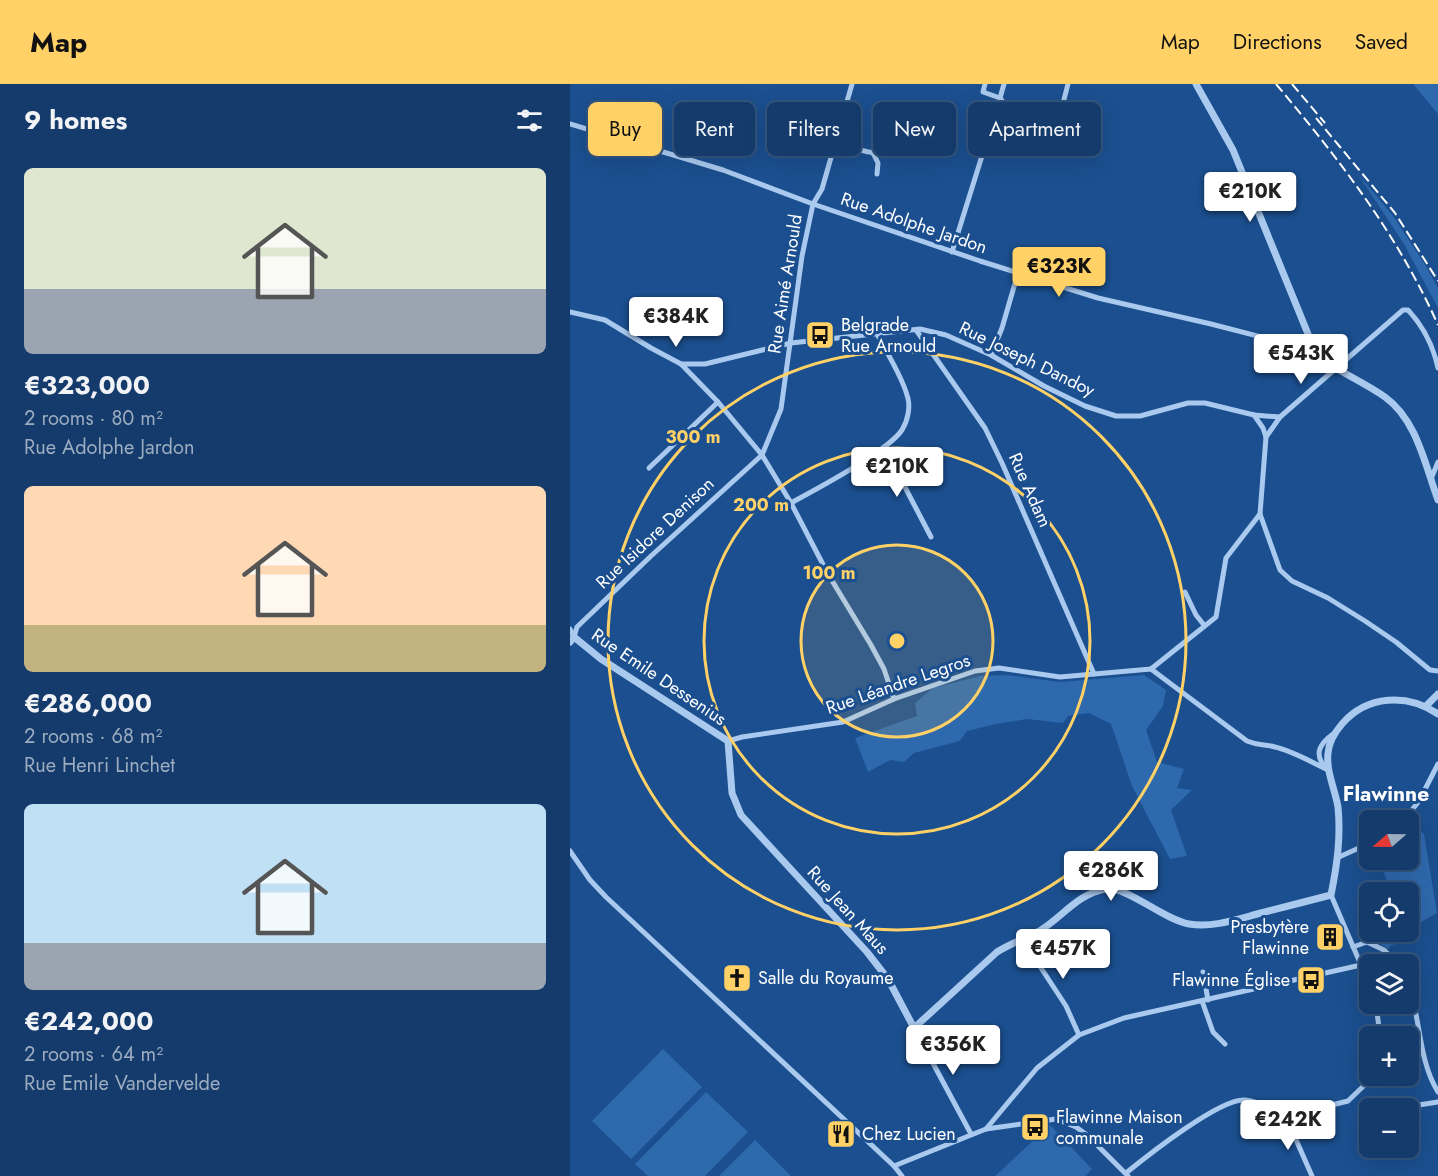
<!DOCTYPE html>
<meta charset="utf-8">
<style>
body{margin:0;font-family:Jost,sans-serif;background:#214673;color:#f1f3f6;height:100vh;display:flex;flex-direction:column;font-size:22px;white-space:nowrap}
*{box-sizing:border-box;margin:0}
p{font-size:20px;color:#9dadc1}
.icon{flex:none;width:33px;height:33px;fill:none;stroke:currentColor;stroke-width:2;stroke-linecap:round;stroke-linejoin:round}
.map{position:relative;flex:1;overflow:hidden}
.panel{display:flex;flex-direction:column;background:#143b6b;width:570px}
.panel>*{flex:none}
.hud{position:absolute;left:18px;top:18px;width:570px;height:54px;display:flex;gap:12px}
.needle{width:39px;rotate:250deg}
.fabs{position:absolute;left:789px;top:726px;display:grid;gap:12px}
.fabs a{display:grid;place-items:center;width:60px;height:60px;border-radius:9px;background:#143b6b;box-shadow:0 6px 24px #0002,0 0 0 2px #33557e;font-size:30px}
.price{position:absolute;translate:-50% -51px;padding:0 14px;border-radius:6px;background:#fff;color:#222;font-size:20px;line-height:39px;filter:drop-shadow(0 2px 3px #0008)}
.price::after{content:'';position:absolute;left:50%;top:36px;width:18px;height:14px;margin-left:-9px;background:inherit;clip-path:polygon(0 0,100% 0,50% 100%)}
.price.selected{background:#ffd166;color:#111}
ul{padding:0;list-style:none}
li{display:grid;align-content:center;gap:12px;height:318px;padding:0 24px}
li span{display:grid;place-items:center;height:186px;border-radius:9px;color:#555}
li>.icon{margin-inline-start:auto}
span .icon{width:108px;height:108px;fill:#fffc;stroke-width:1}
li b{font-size:26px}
h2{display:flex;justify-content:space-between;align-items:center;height:72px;padding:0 24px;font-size:26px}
.tag{padding:0 21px;border-radius:9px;background:#143b6b;box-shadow:0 6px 24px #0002,0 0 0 2px #33557e;font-size:21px;line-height:54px}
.tag.selected{background:#ffd166;color:#111}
header{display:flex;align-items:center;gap:36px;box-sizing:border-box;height:84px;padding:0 30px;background:#ffd166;color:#111}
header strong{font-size:28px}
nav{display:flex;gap:33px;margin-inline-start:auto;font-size:21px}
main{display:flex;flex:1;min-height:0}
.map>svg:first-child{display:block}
.green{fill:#2e69ad}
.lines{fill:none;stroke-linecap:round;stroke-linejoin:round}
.minor{stroke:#a9c9ee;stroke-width:5}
.tertiary{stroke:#a9c9ee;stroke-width:7}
.rail{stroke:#fff;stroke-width:2;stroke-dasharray:10 4.5;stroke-linecap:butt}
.ring{fill:none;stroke:#ffd166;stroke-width:3}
.labels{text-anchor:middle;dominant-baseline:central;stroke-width:6;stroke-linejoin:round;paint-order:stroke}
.street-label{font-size:18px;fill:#fff;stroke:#1b4f8f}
.poi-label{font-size:18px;fill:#fff;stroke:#1b4f8f;text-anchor:start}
.quarter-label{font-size:21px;font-weight:bold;fill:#fff;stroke:#1b4f8f}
.centre{fill:#ffd166;stroke:#1b4f8f;stroke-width:3}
.ring-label{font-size:18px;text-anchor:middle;font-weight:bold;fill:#ffd166;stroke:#1b4f8f;stroke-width:6;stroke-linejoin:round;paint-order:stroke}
</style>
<header>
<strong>Map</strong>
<nav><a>Map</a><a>Directions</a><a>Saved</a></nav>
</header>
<main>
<section class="panel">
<h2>9 homes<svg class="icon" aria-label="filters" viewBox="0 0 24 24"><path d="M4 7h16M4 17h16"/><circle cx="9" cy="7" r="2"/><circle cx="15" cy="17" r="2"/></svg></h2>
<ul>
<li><span style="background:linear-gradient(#dfe7d0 65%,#9aa5b1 0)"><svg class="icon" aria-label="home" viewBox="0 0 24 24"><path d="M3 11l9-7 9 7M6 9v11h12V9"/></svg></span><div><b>€323,000</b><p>2 rooms · 80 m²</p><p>Rue Adolphe Jardon</p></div></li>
<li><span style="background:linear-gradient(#ffd9b3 75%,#c2b280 0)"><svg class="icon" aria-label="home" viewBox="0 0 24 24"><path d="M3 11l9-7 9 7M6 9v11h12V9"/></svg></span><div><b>€286,000</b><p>2 rooms · 68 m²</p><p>Rue Henri Linchet</p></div></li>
<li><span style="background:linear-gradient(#bfe0f5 75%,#9aa5b1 0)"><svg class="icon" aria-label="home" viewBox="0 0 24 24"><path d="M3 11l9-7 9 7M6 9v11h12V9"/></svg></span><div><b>€242,000</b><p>2 rooms · 64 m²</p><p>Rue Emile Vandervelde</p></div></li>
</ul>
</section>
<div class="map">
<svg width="868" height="1092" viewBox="0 0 868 1092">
<rect width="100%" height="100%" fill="#1b4f8f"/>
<g class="green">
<polygon points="843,0 868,0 868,30"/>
<polygon points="788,90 823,132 854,179 868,204 868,224 834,160"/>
<polygon points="436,591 490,598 574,591 596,606 593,622 576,646 587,678 614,685 607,704 622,706 601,726 617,772 600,775 562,702 541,640 519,629 498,632 493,639 457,635 426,640 397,647 390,657 344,669 334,678 320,676 298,688 285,654 347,632 345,619 363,604 410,592"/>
<polygon points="841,738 854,750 867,829 839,845 838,808 815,808 820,807 810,776 838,776 839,739"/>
<polygon points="799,818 800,848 833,848 832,859 821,861 818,865 806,857 801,857 793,829"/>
<polygon points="93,965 132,1003 61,1075 22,1037"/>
<polygon points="136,1008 178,1048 135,1092 78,1092 65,1080"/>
<polygon points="480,1041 522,1085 515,1092 425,1092"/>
<polygon points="185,1056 221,1092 149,1092"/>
</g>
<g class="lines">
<g class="minor">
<polyline points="415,0 413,8 430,14 434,19"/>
<polyline points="430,14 434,0"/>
<polyline points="0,40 153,86 243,120 410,177 528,214 641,240 730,263 747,272"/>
<path d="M267,56C291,66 312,81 326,49"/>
<polyline points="303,69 308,79 307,90"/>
<polyline points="382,168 416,59 424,46 434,19 440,19 490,31 498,0"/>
<polyline points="0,228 35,236 81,264 111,280 135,280 221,259 350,245 376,251 421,271 474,302 515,322 546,332 570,332 618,319 635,319 684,331 710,333"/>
<polyline points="346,246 415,344 432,379 524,590"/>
<polyline points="421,271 432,244 448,189"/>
<polyline points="111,280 148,318 192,371 221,419 258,490 301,561 314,585 324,615"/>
<polyline points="684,331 693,344 696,353 690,430 710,486 722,497 758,514 795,537 826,558 860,586 868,587"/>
<path d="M696,353L710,333L833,226H838C854,243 863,261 868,284"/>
<polyline points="314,363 361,453"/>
<polyline points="79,384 148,318"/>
<polyline points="861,395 868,378"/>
<path d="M221,419C246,405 317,368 332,346C338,336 341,322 337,311C331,290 316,268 306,248"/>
<polyline points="615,508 626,531 634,541"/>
<polyline points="0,545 4,553"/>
<polyline points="4,553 7,543 81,472 192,371 211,325 232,172 243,120 252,105 282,0"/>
<path d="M581,585L677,657C689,662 694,660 705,663C723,667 741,678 758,686"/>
<polyline points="581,585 646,533 656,474 690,430"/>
<polyline points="158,657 172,653 273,638 324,615 405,587 429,584 490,593 581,585"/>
<path d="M755,683C743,669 751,659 763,650"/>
<polyline points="834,736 849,717 868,680"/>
<polyline points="0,767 20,796 36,813 324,1082 332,1092"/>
<polyline points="769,773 800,759"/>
<polyline points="761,811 800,902"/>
<polyline points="452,855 496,922 509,951"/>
<polyline points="783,863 797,858 814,866 828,880"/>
<polyline points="633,888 638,916"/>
<path d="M838,900C851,934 848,976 868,1008"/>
<polyline points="632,917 643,948 655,960"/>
<polyline points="806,920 810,952"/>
<polyline points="344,944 401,1050"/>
<polyline points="836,1023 868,1018"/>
<polyline points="718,1032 778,1017 804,992"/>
<polyline points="718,1032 727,1058 742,1092"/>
<polyline points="416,1045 467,984 509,951 554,934 791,881"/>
<polyline points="324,1082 416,1045 486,1035 506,1043 517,1051 558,1092"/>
<path d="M556,1089C577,1072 650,1014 675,1016C690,1017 704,1027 718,1032"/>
</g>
<g class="tertiary">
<path d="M626,0L663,66L747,272C769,288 794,298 815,313C847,336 855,381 868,416"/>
<path d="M0,558L4,553L31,575L158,657L162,709L171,731L297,868L318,895L344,944L427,868C441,859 457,854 471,846C493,832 509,809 536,805C557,802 594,836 619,840C643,844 668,835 691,829C714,823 738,817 761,811C767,781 771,754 768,723C765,705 756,688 758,669C759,658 765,648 772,640C797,611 837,609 868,630"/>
<polyline points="856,622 868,610"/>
</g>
<g class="rail">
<path d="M706,0C769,75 828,151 868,241"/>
<polyline points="722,0 755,39"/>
<polyline points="746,34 825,129 868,197"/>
</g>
</g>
<circle cx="327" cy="557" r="96" fill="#ffd166" fill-opacity=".12"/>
<g class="ring">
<circle cx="327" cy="557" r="96"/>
<circle cx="327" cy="557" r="193"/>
<circle cx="327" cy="557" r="289"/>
</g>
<defs>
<g id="bus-square" transform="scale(1.5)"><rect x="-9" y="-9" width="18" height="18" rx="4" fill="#ffd166" stroke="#1b4f8f"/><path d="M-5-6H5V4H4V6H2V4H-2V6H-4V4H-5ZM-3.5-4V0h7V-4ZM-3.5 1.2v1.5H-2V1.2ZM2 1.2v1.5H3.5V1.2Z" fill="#111"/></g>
<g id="building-square" transform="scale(1.5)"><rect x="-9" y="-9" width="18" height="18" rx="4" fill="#ffd166" stroke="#1b4f8f"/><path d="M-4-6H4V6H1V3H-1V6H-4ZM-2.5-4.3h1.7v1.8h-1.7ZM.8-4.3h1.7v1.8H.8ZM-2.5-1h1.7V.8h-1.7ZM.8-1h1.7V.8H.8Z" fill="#111"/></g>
<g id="church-square" transform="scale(1.5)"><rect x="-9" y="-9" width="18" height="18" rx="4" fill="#ffd166" stroke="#1b4f8f"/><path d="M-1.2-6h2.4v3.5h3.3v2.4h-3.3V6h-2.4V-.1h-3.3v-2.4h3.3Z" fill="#111"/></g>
<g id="restaurant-square" transform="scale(1.5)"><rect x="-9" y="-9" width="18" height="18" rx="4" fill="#ffd166" stroke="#1b4f8f"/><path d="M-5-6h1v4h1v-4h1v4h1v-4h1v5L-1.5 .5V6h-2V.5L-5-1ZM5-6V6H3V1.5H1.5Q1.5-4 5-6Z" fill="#111"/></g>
</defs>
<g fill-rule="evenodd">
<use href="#bus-square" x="250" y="251"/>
<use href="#building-square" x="760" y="853"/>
<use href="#church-square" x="167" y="894"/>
<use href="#bus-square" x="741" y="896"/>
<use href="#bus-square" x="465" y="1043"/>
<use href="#restaurant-square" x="271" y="1050"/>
</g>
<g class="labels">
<g class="street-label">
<text transform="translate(344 139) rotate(19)">Rue Adolphe Jardon</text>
<text transform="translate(215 200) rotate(-81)">Rue Aimé Arnould</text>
<text transform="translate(457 275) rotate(26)">Rue Joseph Dandoy</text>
<text transform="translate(460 406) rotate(66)">Rue Adam</text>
<text transform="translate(85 449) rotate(-43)">Rue Isidore Denison</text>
<text transform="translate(89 593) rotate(34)">Rue Emile Dessenius</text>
<text transform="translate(328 600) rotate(-19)">Rue Léandre Legros</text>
<text transform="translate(278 826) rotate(48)">Rue Jean Maus</text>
</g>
<g class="poi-label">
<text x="271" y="241">Belgrade<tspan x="271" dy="21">Rue Arnould</tspan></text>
<text x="739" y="843" text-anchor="end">Presbytère<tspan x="739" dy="21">Flawinne</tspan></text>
<text x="188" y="894">Salle du Royaume</text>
<text x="720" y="896" text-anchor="end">Flawinne Église</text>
<text x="486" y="1033">Flawinne Maison<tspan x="486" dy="21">communale</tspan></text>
<text x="292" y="1050">Chez Lucien</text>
</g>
<g class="quarter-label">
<text x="816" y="710">Flawinne</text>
</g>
</g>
<circle cx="327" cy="557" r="9" class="centre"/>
<g class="ring-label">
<text x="123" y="359">300 m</text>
<text x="191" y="427">200 m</text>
<text x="259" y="495">100 m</text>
</g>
</svg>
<div class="fabs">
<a><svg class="needle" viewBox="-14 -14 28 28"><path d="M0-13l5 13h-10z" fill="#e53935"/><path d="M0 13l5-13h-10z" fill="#9dadc1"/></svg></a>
<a><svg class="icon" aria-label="locate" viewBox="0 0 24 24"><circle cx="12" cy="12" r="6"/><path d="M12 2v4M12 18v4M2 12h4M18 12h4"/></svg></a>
<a><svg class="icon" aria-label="layers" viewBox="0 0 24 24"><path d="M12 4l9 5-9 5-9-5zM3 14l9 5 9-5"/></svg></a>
<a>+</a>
<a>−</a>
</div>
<b class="price" style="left:680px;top:139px">€210K</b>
<b class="price selected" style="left:489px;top:214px">€323K</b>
<b class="price" style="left:106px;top:264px">€384K</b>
<b class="price" style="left:731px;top:301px">€543K</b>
<b class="price" style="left:327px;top:414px">€210K</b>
<b class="price" style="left:541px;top:818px">€286K</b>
<b class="price" style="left:493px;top:896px">€457K</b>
<b class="price" style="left:383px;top:992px">€356K</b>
<b class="price" style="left:718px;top:1067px">€242K</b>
<div class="hud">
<a class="tag selected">Buy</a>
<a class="tag">Rent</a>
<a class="tag">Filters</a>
<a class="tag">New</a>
<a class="tag">Apartment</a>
</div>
</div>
</main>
